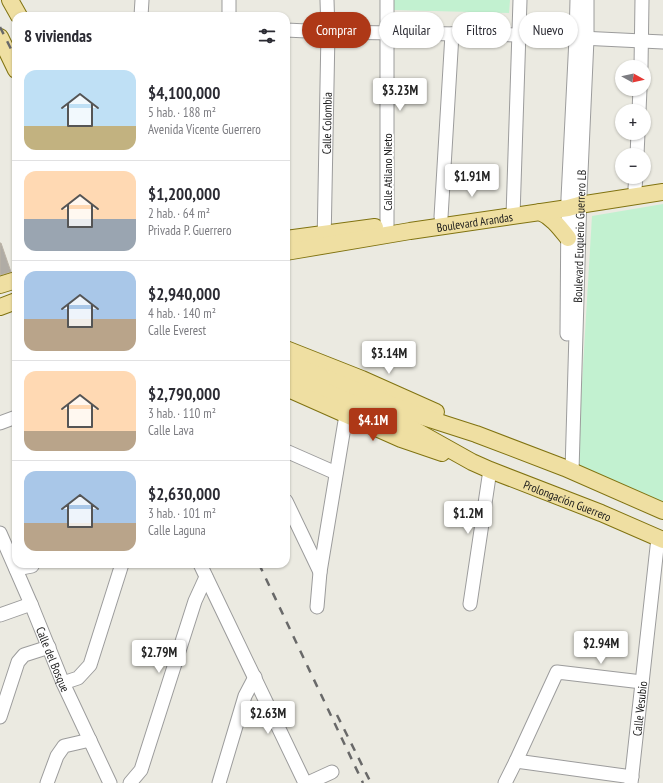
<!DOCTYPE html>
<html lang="es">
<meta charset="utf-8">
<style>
body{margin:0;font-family:"PT Sans Narrow",sans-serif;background:#f7f7f7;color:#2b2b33;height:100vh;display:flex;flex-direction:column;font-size:15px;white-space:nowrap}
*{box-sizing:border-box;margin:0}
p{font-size:13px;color:#7c7c81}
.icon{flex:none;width:22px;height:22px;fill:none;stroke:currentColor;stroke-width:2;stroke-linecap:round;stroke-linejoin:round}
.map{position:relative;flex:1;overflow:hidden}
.sheet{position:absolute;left:12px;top:12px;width:278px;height:556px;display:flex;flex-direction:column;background:#fff;border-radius:12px;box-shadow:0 1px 3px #0004}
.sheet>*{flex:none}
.banner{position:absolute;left:302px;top:12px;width:301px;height:36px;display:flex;gap:8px}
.needle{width:26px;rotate:98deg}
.controls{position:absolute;left:615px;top:60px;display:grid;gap:8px}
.controls a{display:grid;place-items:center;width:36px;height:36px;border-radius:50%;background:#fff;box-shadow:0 1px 3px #0004;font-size:20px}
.price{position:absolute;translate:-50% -34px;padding:0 9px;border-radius:4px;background:#fff;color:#222;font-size:13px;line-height:26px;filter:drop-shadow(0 1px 2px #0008)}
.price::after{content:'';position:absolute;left:50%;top:24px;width:12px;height:9px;margin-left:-6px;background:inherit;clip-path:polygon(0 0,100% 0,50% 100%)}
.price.active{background:#ae3817;color:#fff}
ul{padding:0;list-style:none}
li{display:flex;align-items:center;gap:12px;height:100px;padding:0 12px}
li+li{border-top:1px solid #e1e1e2}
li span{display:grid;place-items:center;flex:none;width:112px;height:80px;border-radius:12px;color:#555}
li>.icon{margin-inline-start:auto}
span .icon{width:48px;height:48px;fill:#fffc;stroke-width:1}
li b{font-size:17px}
h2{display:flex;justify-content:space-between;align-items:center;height:48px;padding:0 12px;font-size:17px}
.pill{padding:0 14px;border-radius:18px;background:#fff;box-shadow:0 1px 3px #0004;font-size:14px;line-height:36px}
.pill.active{background:#ae3817;color:#fff}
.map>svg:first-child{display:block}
.park{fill:#c2f1d0}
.building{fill:#b0aca5;stroke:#bbb3a6}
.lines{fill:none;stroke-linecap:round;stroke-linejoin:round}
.minor-casing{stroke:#9c9c9c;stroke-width:15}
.major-casing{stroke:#807311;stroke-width:18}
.minor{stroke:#fff;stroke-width:13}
.major{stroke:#efdfa2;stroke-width:16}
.rail{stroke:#696969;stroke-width:2.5;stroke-dasharray:8 8;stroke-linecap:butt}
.labels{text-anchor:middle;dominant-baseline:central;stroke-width:4;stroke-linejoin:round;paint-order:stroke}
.street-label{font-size:12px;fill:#1b1b1b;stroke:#fff}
</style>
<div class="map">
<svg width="663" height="783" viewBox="0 0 663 783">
<rect width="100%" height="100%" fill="#ebeae1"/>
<g class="park">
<polygon points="393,0 510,0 509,13 394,10"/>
<polygon points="663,204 663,505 577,467 592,216"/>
</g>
<polygon class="building" points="0,243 1,243 11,272 0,275"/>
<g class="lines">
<g class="minor-casing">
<g id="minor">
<polyline points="387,0 387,225"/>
<polyline points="141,16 142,0"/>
<polyline points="229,16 229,0"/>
<polyline points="286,30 328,32 519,35 663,42"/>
<polyline points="641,67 642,0"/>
<polyline points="639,111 640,89"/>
<polyline points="637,155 638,133"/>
<polyline points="635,188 636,177"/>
<polyline points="513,216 520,0"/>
<polyline points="441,217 452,34"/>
<path id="s1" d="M324,244L328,32L327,0"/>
<polyline points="567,334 568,198 576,38 577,0"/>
<polyline points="0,423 16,417"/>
<polyline points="286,451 336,473"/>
<path id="s2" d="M572,471L580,195L587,39V0"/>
<polyline points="286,501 320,572"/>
<path id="s3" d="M0,533L31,604L63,683L110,783"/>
<polyline points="200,564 305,783"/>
<polyline points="16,569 32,566 33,564"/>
<polyline points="470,604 490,470"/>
<polyline points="317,607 320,572 346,415"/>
<polyline points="0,615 31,604"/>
<polyline points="63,683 78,678 90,665 122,564"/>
<polyline points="0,717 18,662 24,655 49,647"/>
<polyline points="516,761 632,777"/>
<polyline points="47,783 57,756 64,746 90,740"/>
<polyline points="130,783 141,770 195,601 206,577"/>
<polyline points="219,783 245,696 255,677"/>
<polyline points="308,783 332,772"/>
<polyline points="505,783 516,761 557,672 642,682"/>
<path id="s4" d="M631,783L658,538"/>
</g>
</g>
<g class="major-casing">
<g id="major">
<polyline points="10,0 19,16"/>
<polyline points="0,37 16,70"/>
<path d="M540,212C552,217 560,228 568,238"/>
<polyline points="286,239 375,227"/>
<path id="s5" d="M286,252L410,231L568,208L579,205L663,192"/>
<polyline points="0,285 16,280"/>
<polyline points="0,307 16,301"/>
<polyline points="286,349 362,379 436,412"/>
<polyline points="286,362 420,416 476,434 565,468 663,511"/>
<path id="s6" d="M286,374L413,429L472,462L490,470L601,513L663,540"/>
<polyline points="286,388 401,439 442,453"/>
</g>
</g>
<use href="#minor" class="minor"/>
<use href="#major" class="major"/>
<g class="rail">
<polyline points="0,27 16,59"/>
<polyline points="259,564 363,783"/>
<polyline points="337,715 371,783"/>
</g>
</g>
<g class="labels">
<g class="street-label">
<text stroke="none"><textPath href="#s1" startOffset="121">Calle Colombia</textPath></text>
<text transform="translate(387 172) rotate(-90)">Calle Atilano Nieto</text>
<text stroke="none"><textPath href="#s5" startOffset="191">Boulevard Arandas</textPath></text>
<text stroke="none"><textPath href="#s2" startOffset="235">Boulevard Euquerio Guerrero LB</textPath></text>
<text stroke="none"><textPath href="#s6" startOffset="309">Prolongación Guerrero</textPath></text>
<text stroke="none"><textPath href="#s3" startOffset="137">Calle del Bosque</textPath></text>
<text stroke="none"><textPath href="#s4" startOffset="75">Calle Vesubio</textPath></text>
</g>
</g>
</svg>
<div class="controls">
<a><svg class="needle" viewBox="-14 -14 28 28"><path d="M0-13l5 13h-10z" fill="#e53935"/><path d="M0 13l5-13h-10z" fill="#7c7c81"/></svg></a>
<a>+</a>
<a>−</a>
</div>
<b class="price" style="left:400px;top:112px">$3.23M</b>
<b class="price" style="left:472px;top:198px">$1.91M</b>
<b class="price" style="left:389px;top:375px">$3.14M</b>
<b class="price active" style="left:373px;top:442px">$4.1M</b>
<b class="price" style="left:468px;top:535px">$1.2M</b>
<b class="price" style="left:601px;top:665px">$2.94M</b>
<b class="price" style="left:159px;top:674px">$2.79M</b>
<b class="price" style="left:268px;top:735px">$2.63M</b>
<div class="banner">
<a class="pill active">Comprar</a>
<a class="pill">Alquilar</a>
<a class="pill">Filtros</a>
<a class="pill">Nuevo</a>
</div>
<section class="sheet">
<h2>8 viviendas<svg class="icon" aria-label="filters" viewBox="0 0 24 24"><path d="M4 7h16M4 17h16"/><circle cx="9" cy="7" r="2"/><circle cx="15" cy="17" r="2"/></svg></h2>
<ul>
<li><span style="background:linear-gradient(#bfe0f5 70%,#c2b280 0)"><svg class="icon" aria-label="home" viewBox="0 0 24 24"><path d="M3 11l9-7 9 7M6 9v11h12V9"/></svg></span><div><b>$4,100,000</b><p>5 hab. · 188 m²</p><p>Avenida Vicente Guerrero</p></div></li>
<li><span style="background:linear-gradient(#ffd9b3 60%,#9aa5b1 0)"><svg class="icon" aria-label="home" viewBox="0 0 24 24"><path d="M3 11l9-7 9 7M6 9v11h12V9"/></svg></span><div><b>$1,200,000</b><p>2 hab. · 64 m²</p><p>Privada P. Guerrero</p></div></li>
<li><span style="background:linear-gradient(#a9c7e8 60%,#b9a48a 0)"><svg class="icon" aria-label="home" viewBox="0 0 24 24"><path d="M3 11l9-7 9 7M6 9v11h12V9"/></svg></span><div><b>$2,940,000</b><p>4 hab. · 140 m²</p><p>Calle Everest</p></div></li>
<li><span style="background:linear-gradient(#ffd9b3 75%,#b9a48a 0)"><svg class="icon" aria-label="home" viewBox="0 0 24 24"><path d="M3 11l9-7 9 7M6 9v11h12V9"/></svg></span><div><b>$2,790,000</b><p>3 hab. · 110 m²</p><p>Calle Lava</p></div></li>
<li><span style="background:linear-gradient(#a9c7e8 65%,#b9a48a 0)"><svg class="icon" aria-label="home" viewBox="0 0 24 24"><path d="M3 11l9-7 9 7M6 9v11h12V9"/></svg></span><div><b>$2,630,000</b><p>3 hab. · 101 m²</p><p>Calle Laguna</p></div></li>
</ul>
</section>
</div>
